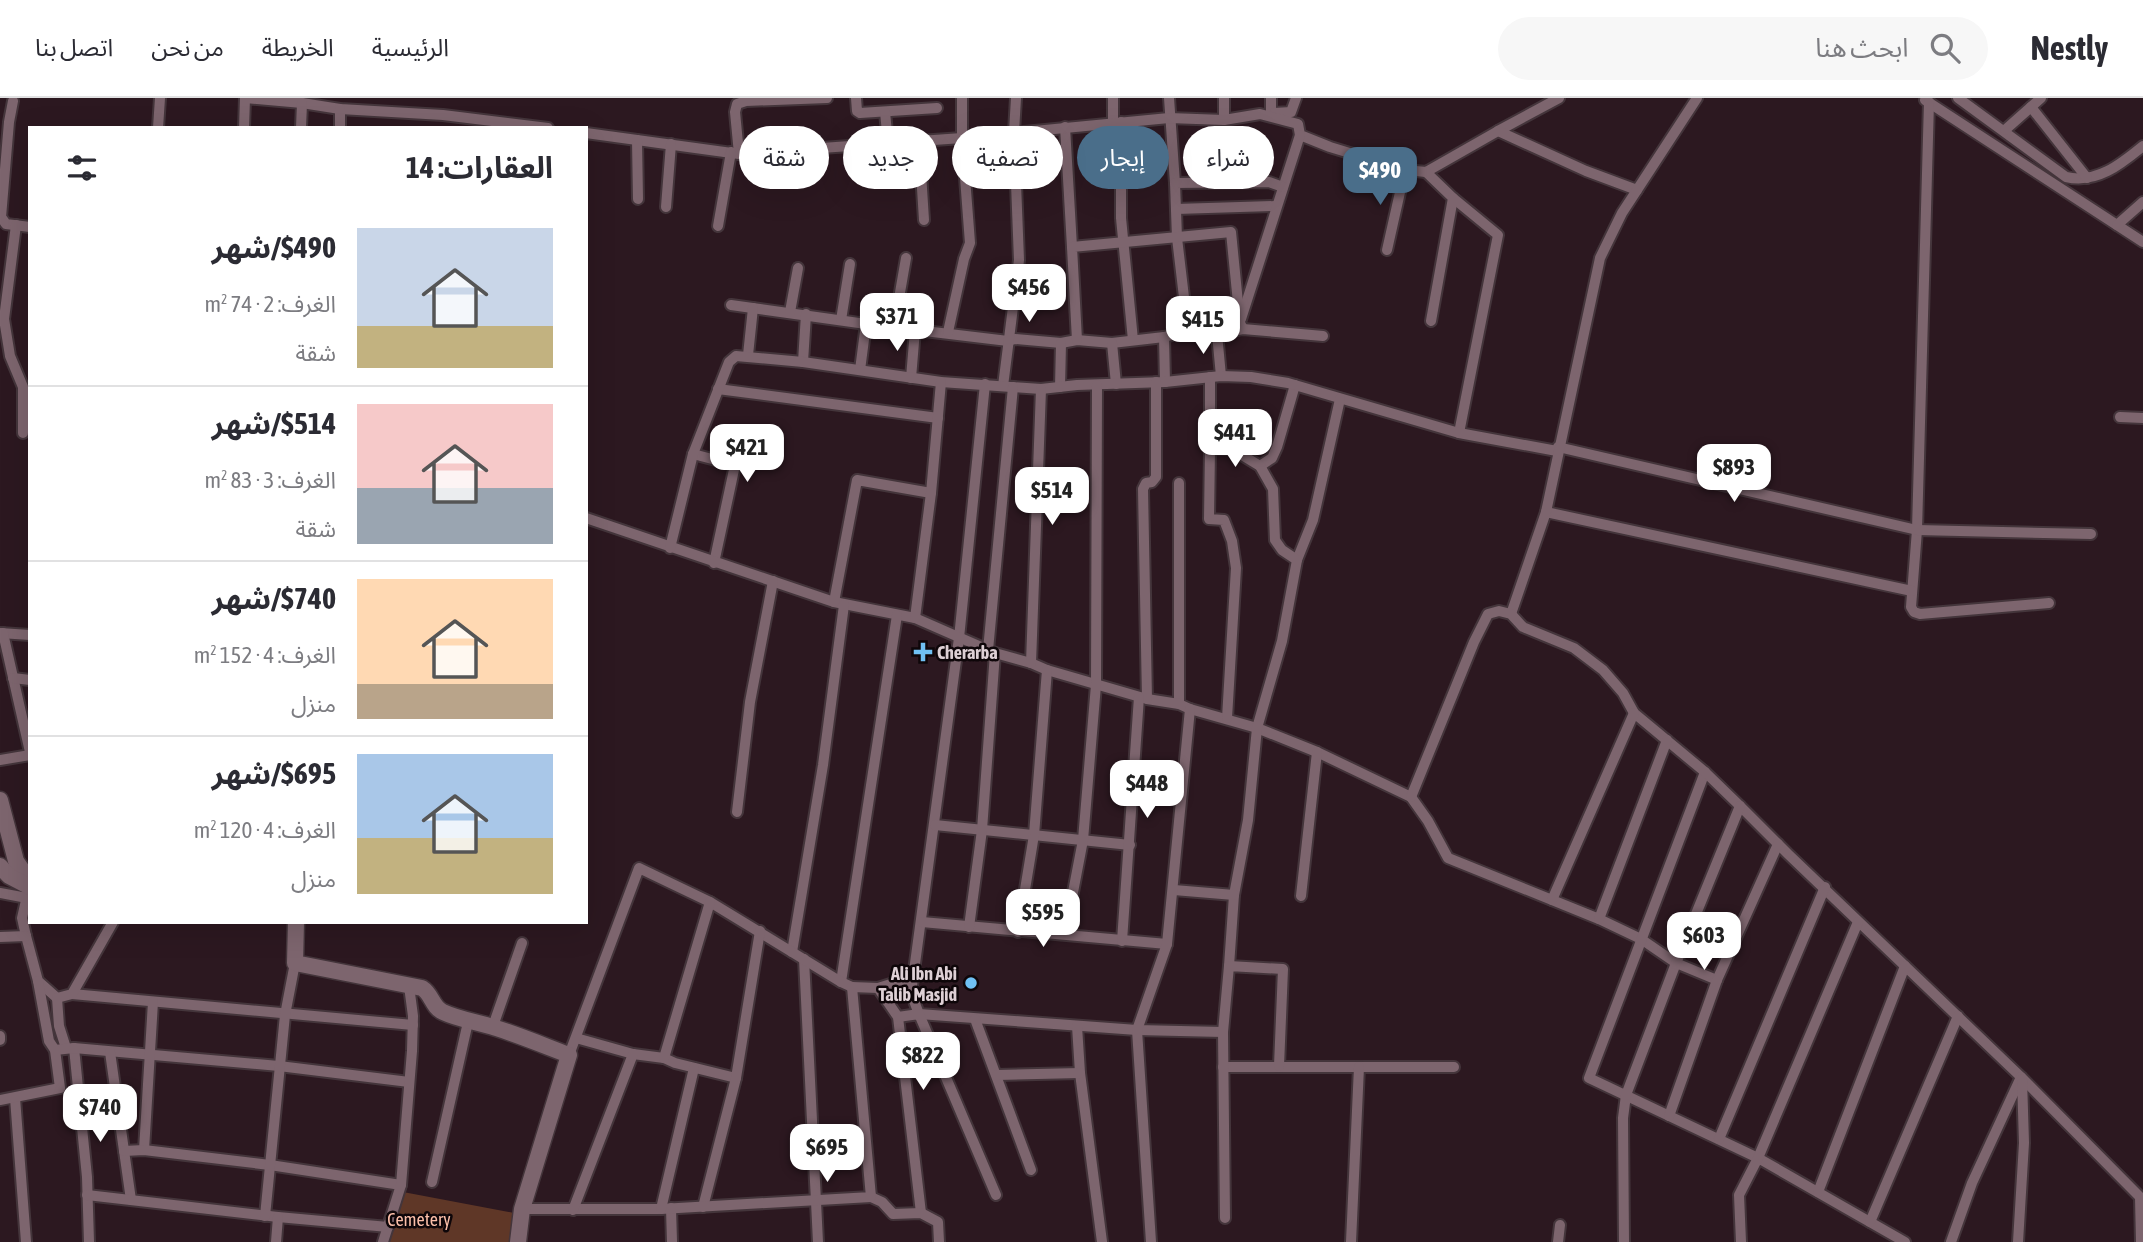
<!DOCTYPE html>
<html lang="ar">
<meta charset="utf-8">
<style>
body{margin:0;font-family:"Asap Condensed","Noto Sans Arabic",sans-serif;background:#f7f7f7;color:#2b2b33;direction:rtl;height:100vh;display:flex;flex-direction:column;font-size:26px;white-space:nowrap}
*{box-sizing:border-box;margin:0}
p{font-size:23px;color:#7c7c81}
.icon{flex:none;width:38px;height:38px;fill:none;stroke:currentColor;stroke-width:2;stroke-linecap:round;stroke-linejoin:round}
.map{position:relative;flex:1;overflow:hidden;direction:ltr}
.drawer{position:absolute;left:28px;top:28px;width:560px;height:798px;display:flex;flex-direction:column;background:#fff;border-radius:0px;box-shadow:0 7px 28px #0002;direction:rtl}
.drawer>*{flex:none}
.hud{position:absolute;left:609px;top:28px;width:665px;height:63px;direction:rtl;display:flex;gap:14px}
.price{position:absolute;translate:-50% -60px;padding:0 16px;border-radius:14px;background:#fff;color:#222;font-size:23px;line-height:46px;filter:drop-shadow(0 2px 4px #0008)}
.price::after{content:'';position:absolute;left:50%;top:42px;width:21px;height:16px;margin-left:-10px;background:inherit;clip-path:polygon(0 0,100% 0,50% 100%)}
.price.active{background:#4a6e8a;color:#fff}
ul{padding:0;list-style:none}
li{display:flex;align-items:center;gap:21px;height:175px;padding:0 35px}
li+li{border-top:2px solid #e1e1e2}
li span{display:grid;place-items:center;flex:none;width:196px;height:140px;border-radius:0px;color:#555}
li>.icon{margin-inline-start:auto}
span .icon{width:84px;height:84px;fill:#fffc;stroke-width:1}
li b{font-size:30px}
h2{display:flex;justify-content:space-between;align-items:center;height:84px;padding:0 35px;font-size:30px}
.tag{padding:0 24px;border-radius:32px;background:#fff;box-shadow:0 7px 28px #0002;font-size:24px;line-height:63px}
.tag.active{background:#4a6e8a;color:#fff}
header{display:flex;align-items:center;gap:42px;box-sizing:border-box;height:98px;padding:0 35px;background:#fff;border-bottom:2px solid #e1e1e2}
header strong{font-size:33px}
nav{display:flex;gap:38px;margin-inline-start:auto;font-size:24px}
.search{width:490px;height:63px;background:#f7f7f7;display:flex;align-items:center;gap:18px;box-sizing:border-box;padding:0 24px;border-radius:38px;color:#7c7c81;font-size:26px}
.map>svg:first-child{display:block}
.green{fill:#5f3727}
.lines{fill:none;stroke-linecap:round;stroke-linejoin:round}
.street-casing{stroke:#44353b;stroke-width:14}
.secondary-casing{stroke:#44353b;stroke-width:19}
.street{stroke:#7d656e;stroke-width:10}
.secondary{stroke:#7d656e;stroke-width:16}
.poi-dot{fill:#70c1f4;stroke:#0e0609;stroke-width:2.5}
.labels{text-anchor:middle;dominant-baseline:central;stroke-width:5;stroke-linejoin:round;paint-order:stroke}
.poi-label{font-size:18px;font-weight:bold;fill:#ded0d5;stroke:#0e0609;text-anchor:start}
.park-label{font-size:18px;fill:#fcbfa9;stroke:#0e0609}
</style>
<header>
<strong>Nestly</strong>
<div class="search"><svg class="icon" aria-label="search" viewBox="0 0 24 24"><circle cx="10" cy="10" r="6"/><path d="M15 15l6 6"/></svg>ابحث هنا</div>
<nav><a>الرئيسية</a><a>الخريطة</a><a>من نحن</a><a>اتصل بنا</a></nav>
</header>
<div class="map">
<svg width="2143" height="1144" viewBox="0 0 2143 1144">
<rect width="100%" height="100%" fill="#2c1820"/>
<polygon class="green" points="403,1094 514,1115 512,1144 389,1144"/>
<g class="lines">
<g class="street-casing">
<g id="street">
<polyline points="856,0 857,13 860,15 937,10"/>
<polyline points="1113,0 1113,25"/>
<polyline points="1169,0 1175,85"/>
<polyline points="1271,0 1271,18"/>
<path d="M1958,0L2066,79C2097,86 2121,66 2143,48"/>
<polyline points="1925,2 2143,144"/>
<polyline points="13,3 9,24 1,119 6,126 30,129"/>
<polyline points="1929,4 1917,432 1911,509 1914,514 1920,516 2049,505"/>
<polyline points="2031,9 2087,80"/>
<polyline points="885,14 888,45"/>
<polyline points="1274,15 1291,14 1296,0"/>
<polyline points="1224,22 1224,0"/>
<polyline points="1121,24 1121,120 1133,242"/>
<polyline points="1065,29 1072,149"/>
<polyline points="158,30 160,0"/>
<polyline points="244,30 245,0 302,5 340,11 443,17 548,30"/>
<polyline points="301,30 302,5"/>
<polyline points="340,30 340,11"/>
<polyline points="2005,32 2041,0"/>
<polyline points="1498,33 1559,0"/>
<polyline points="586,35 739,56 962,40 1169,20 1224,22 1260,16 1298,26 1300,37 1330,49 1405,72 1426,74 1498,33 1586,73 1637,92"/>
<polyline points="637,42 638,101"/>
<polyline points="919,43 924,122"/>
<polyline points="739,56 735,14 737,6 746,3 827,0"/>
<polyline points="1426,74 1453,100 1431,223"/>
<polyline points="1453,100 1498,137 1459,335"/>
<polyline points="666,109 671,46"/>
<polyline points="1176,111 1276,108"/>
<polyline points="16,127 4,221 10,258 23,289 23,335"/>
<polyline points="2117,127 2143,104"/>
<polyline points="718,128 731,54"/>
<polyline points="1387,152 1405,72"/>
<polyline points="731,207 866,226 1008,243 1015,241 1061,245 1077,242 1112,245 1164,239 1188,233 1217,236 1243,231 1323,238"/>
<polyline points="790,214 798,170"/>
<polyline points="1241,221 1300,37"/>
<polyline points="841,222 850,166"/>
<polyline points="894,229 906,160"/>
<polyline points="1188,233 1177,140 1175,85 1269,84 1283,89"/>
<polyline points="948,234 964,161 970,145 962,40 962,0"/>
<polyline points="1217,236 1221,278"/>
<polyline points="1164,239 1165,284"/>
<polyline points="1077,242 1072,149 1231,134 1240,225 1243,231"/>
<polyline points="1112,245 1116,286"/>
<polyline points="748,257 753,210"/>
<polyline points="803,264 806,216"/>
<polyline points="860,272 866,226"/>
<polyline points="911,280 915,232"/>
<polyline points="985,286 959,540 911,895 919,916 1137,932 1223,934"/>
<polyline points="1003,288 1019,162 1014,34 1016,0"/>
<polyline points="1060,289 1061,245"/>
<polyline points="718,291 938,320"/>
<polyline points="2120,319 2143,320"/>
<polyline points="1210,346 1210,279"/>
<polyline points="1558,349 1917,432 2091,436"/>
<polyline points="693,356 735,367 714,465"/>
<polyline points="1260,368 1272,360 1277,349 1295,287"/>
<polyline points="1179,385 1179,606"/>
<polyline points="1546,414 1912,493"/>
<polyline points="586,420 834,504 915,520 995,555 1031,565 1047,572 1147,601 1179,606 1190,611 1257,630 1317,654 1411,699 1428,723 1448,760 1599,821 1641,841 1676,865 1717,882"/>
<polyline points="670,450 693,356 729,264 736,258 803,264 941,284 1041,291 1077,287 1165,284 1221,278 1251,279 1288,285 1459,335 1557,353"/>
<polyline points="1297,462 1313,422 1340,301"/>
<polyline points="834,504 857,382 931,395"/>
<polyline points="1511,516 1546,414 1600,160 1622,115 1697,0"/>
<polyline points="915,520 931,395 941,284"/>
<polyline points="0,535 30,537"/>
<polyline points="3,535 30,654"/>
<polyline points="988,552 1013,289"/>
<polyline points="1031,565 1041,291"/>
<polyline points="13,580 30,582"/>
<polyline points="1147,601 1143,391 1146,385 1152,384 1156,379 1156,284"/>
<polyline points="1227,620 1236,470 1232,443 1224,422 1209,421 1210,350 1232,351 1260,368 1273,391 1275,442 1282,452 1297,462 1282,543 1257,630 1248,722 1234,797 1229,868"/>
<polyline points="0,662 30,657"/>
<polyline points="1705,674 1589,980 1758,1060 1905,1144"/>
<polyline points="1411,699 1474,544 1488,516 1499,513 1511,516 1523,529 1574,550 1603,572 1623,595 1634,615 1705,674 1740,708 1788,756 2021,979 2140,1099 2141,1144"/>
<polyline points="737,714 750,604 773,483"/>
<polyline points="935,727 1130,747"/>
<polyline points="29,789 22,820 26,838 38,883 57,900"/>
<polyline points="1174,792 1234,797"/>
<polyline points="0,795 27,800"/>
<polyline points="1301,798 1317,654"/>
<polyline points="1552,802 1634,615"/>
<polyline points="1599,821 1667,642"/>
<polyline points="922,824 1167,846"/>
<polyline points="969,829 982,732 995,555"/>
<polyline points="1018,834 1034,737 1047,572"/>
<polyline points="1065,836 1083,742 1096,587 1097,287"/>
<polyline points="0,839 26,838"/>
<polyline points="1122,843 1139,599"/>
<polyline points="792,854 823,667 844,507"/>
<polyline points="804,861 818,1144"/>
<polyline points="841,884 897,517"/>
<polyline points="878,890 898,919 921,1115"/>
<polyline points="72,896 413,927"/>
<polyline points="898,919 919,916 996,1097"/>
<polyline points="975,921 1031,1072"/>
<polyline points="493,928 522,845"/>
<polyline points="1077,928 1080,975 1102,1144"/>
<polyline points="0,938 0,942"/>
<polyline points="576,940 633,956 664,960 675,965 736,980"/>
<polyline points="66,950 59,928 57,900 72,896 113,824"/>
<polyline points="74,950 87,1079 89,1144"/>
<polyline points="55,952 74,950 279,968 409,984"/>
<polyline points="110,954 131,1102"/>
<polyline points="569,957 639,770 710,804 841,884 852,889"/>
<polyline points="664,960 710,804"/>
<polyline points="1223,969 1454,969"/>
<polyline points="997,977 1080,975"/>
<polyline points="15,1000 26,1144"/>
<polyline points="0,1002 60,990 55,952 49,943 38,883"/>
<polyline points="1669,1018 1717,882 1778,746"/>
<polyline points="1719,1041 1825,789"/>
<polyline points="144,1052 153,904"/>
<polyline points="124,1053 144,1052 270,1067 401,1087"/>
<polyline points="432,1084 468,924"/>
<polyline points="1818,1094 1905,868"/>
<polyline points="87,1097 278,1119 388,1129"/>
<polyline points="871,1099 882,1104 893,1116 921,1115 938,1124 939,1144"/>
<polyline points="703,1109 736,980 760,833"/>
<polyline points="671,1110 672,1144"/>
<polyline points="522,1111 661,1111 871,1099 852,889 878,890 913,879"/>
<polyline points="661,1111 694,970"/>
<polyline points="573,1112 633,956"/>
<polyline points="265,1118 285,917 295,865"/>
<polyline points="1225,1120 1223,934 1229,868 1283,871 1279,968"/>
<polyline points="1870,1124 1958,918"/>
<polyline points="276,1144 278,1119"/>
<polyline points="383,1144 401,1087 412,953 413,918 409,888"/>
<polyline points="1151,1144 1137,932 1167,846 1190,611"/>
<polyline points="1351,1144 1359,969"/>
<polyline points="1558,1144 1560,1127"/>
<polyline points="1624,1144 1623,1020 1626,997 1676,865 1740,708"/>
<polyline points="1741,1144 1739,1097 1758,1060 1858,824"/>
<polyline points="1951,1144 1972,1085 2021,979"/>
<polyline points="2018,1144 2024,1045 2022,981"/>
</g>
</g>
<g class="secondary-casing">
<g id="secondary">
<polyline points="0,702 16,763 25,776 29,789"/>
<polyline points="0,768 9,778 30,789"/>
<path d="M296,824L295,865L422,890C432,896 432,909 443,914C460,922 479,924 496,930C521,938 545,948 569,957L522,1111L518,1144"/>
</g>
</g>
<use href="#street" class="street"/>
<use href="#secondary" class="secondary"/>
</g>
<g class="poi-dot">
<path d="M919.5 543.5h7v7h7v7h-7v7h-7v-7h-7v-7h7z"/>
<circle cx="971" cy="885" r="7"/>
</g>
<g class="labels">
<g class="poi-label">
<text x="937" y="554">Cherarba</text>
<text x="957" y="875" text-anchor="end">Ali Ibn Abi<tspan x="957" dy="21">Talib Masjid</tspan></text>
</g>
<g class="park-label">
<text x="419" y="1121">Cemetery</text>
</g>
</g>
</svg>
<b class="price active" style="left:1380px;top:109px">$490</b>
<b class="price" style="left:1029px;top:226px">$456</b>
<b class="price" style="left:897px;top:255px">$371</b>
<b class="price" style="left:1203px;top:258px">$415</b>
<b class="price" style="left:1235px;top:371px">$441</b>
<b class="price" style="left:747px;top:386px">$421</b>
<b class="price" style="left:1734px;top:406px">$893</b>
<b class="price" style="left:1052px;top:429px">$514</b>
<b class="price" style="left:1147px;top:722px">$448</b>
<b class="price" style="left:1043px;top:851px">$595</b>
<b class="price" style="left:1704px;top:874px">$603</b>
<b class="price" style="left:923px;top:994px">$822</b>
<b class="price" style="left:100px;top:1046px">$740</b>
<b class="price" style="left:827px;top:1086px">$695</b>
<div class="hud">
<a class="tag">شراء</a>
<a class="tag active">إيجار</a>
<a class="tag">تصفية</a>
<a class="tag">جديد</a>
<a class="tag">شقة</a>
</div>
<section class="drawer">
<h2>العقارات: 14<svg class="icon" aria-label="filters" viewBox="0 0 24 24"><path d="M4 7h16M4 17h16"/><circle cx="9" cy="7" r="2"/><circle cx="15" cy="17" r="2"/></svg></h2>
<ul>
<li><span style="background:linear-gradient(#c9d6e8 70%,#c2b280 0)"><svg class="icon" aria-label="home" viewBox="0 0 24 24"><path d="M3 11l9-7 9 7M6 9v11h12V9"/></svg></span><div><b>$490/شهر</b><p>الغرف: 2 · 74 m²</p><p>شقة</p></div></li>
<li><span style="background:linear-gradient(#f6c9c9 60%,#9aa5b1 0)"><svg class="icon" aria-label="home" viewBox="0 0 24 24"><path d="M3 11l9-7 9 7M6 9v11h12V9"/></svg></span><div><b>$514/شهر</b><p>الغرف: 3 · 83 m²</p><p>شقة</p></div></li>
<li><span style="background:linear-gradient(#ffd9b3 75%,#b9a48a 0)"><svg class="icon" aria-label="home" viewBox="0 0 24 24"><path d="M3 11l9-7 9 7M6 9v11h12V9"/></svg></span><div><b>$740/شهر</b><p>الغرف: 4 · 152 m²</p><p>منزل</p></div></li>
<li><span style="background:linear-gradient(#a9c7e8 60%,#c2b280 0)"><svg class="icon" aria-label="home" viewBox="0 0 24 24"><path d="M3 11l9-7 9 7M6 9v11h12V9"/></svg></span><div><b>$695/شهر</b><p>الغرف: 4 · 120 m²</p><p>منزل</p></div></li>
</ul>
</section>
</div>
